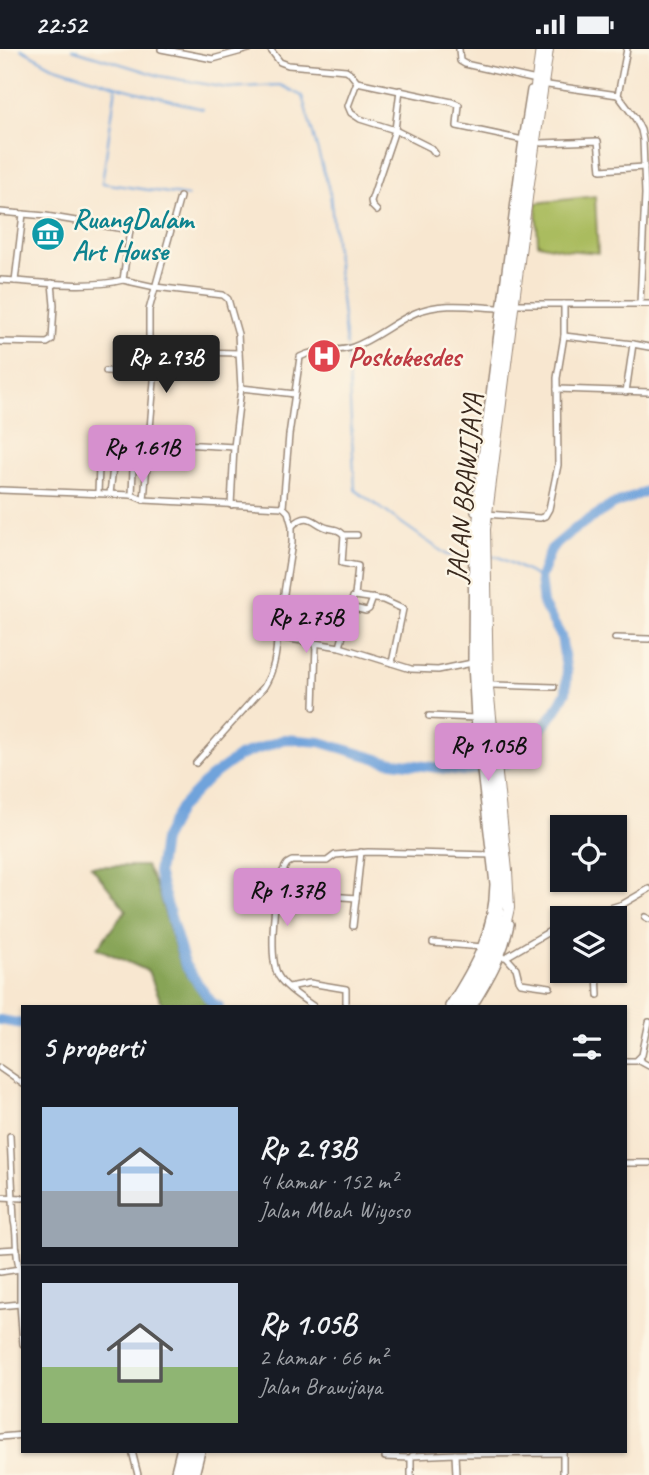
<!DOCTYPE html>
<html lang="id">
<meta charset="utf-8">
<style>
body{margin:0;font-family:Caveat,sans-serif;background:#20242c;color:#f1f3f6;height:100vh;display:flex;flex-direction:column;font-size:26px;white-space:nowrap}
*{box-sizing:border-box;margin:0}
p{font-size:23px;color:#9ea1a6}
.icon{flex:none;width:38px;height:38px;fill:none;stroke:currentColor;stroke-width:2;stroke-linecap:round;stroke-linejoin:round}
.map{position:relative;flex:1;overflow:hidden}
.details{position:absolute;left:21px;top:956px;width:606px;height:448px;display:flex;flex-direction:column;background:#171b24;border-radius:0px;box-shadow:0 2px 5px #0004}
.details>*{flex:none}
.fabs{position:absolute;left:550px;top:766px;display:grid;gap:14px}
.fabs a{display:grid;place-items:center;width:77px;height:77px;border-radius:0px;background:#171b24;box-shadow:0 2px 5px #0004;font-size:35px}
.price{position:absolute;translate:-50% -60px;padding:0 16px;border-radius:7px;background:#d690ce;color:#111;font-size:23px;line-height:46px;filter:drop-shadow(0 2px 4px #0008)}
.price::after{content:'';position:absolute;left:50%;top:42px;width:21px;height:16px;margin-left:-10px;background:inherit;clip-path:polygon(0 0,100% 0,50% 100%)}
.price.on{background:#222;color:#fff}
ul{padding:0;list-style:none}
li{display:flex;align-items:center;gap:21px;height:175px;padding:0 21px}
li+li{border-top:2px solid #363941}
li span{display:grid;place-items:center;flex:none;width:196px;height:140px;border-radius:0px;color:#555}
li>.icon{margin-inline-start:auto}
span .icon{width:84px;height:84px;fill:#fffc;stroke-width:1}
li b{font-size:30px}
h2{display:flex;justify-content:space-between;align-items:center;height:84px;padding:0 21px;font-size:30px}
.status{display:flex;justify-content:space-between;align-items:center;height:49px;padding:0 35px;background:#171b24;direction:ltr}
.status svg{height:19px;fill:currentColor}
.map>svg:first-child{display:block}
.green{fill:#aabc5f;stroke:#72733e;stroke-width:2}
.forest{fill:#87a456;stroke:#61673a;stroke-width:2}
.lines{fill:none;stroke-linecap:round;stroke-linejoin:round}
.stream{stroke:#6fa3db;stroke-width:2}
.river{stroke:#6fa3db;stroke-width:10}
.street-casing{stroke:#9a8877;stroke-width:8}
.secondary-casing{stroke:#9a8877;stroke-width:10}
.highway-casing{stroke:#9a8877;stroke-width:12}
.street{stroke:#fff;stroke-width:5}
.secondary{stroke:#fff;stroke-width:7}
.highway{stroke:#fff;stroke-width:10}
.labels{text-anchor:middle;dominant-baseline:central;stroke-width:5;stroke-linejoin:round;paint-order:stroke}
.culture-label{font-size:28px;font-weight:bold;fill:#0d838f;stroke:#fcf5e5;text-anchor:start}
.health-label{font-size:28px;font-weight:bold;fill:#be3a42;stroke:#fcf5e5;text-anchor:start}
.street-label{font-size:28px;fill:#3b2a1e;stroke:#fcf5e5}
</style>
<div class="status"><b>22:52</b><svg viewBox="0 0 49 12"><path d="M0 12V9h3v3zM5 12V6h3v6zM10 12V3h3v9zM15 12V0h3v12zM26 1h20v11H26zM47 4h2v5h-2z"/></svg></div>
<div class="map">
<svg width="649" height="1426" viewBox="0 0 649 1426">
<rect width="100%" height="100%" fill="#fcf5e5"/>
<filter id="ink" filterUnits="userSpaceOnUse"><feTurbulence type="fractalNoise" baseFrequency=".0143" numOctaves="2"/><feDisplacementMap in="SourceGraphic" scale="14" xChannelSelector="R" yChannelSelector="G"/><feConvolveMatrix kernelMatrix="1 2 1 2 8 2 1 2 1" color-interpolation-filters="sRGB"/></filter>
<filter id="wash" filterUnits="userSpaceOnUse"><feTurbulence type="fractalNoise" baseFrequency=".00686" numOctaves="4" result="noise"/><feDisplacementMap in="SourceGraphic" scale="28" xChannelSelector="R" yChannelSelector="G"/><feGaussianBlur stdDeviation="1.57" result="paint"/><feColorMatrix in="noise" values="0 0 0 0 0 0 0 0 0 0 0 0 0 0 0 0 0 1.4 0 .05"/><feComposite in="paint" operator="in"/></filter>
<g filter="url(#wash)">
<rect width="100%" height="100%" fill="#f8e7d0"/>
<polygon class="green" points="595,147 598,204 566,201 538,195 536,154"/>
<polygon class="forest" points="91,817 146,817 157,839 181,918 209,957 163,957 148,922 97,899 126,861"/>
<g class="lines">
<g class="stream">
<polyline points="21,0 52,17 122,39 203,60"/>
<polyline points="72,0 160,27 227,39 280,36 302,47 330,144 346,297"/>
<polyline points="116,38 102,134 188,147"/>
<polyline points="347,302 355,441 447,506 468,506"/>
<polyline points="489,507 499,508 540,529"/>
</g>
<g class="river">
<polyline points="219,957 212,954 185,916 158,824 163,791 180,759 209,729 239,707 285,690 320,693 385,712 463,722 514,713 555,663 566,643 567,625 561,587 543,555 540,529 551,500 576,479 612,456 649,441"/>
<polyline points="0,971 23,975"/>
</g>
</g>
</g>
<g filter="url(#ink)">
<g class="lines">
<g class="street-casing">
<g id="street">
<polyline points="161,0 213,10 249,0"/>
<polyline points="270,0 280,13 288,16 346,21 349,23 357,33 452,53 459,56 457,77 523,91"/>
<polyline points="459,0 460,12 465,15 532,30"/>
<polyline points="627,0 618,46 635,69 641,81 643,91 645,145 640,255"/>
<polyline points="357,33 348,57 351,64 360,70 395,81 431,99 435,104"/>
<polyline points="548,36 618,46"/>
<polyline points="541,94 598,92 601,121 644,118"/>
<polyline points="377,162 372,157 371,152 395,81 400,41"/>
<polyline points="0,163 46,167 130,181 123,231 155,238 223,246 228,250 238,285 241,339 234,398 231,456"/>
<path d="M0,231C35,233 89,240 123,231"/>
<polyline points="15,232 23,165"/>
<polyline points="519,255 649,255"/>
<polyline points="564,287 633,295 649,298"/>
<polyline points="0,293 47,294 52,291 54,256 52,234"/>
<polyline points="151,302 239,304"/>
<polyline points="106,322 154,324"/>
<polyline points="241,339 295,345"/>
<polyline points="557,340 649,343"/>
<polyline points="626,343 633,295"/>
<polyline points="148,393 234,398"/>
<polyline points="0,441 132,446 144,451 283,458"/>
<polyline points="98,444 99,418"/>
<polyline points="110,445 113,418"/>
<polyline points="132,446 133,420"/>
<polyline points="144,451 154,332 154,315 149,287 149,261 180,148"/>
<polyline points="486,465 540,469 545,467 549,460 558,416 557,329 564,287 564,255"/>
<path d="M292,477C310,460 314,476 328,479C336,481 338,480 344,486L342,514L358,517L355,547L353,548L340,598"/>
<polyline points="344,486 357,486"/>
<polyline points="355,547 383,551 403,560 392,614"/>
<polyline points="350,558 366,562 369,560 373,549"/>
<polyline points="615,589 649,590"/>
<path d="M472,614L438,621L411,620L340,598L277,588L292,494V477L288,463L283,458L289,386L300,308C316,299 336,304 353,298C375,290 394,273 415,264C442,252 473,258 501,259"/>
<polyline points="493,636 554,638"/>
<polyline points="314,658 316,595"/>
<polyline points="429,667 475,669"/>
<path d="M196,714L264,638C273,623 277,605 277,588"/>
<polyline points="278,843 356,849"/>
<polyline points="645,868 649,870"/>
<polyline points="575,870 623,855 649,840"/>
<polyline points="353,877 361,803"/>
<polyline points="433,894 483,898"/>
<polyline points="501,908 506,908 562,875"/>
<polyline points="506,908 516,919 519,931 521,934 550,938"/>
<polyline points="597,922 598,946"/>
<polyline points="289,938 310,934 346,940 346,957"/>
<path d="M313,957C303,950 281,936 277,924C269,905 274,837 284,820C287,814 286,815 292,812H327L335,806L368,803L493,806"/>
<polyline points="638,1011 649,1017"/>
<polyline points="625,1012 636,1012 642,1006 649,973"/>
<polyline points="0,1019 23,1035"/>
<polyline points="625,1114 649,1114"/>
<polyline points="0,1148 23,1149"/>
<polyline points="0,1201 17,1200"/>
<path d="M0,1223L20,1220C14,1205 18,1188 14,1172L10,1087"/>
<polyline points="20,1255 23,1295"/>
<polyline points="0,1257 20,1255 20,1220 22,1220"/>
<polyline points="0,1388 23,1386"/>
<polyline points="132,1402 138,1426"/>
<polyline points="455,1405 456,1426"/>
<polyline points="385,1408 411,1409 412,1407 455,1405 563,1404"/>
<polyline points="411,1409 411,1426"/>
<polyline points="563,1426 563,1402"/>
</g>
</g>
<g class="secondary-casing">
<g id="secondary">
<polyline points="475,463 522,98 531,41"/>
<path d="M449,957C475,916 493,885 494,835L475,669L472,614L473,475"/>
<path d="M473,957C489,931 504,906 510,875"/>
<polyline points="174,1426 180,1402"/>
<polyline points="195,1426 201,1402"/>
</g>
</g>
<g class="highway-casing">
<g id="highway">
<path d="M457,957C483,916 500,889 500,839L480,643L477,481L541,0"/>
<polyline points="466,957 493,913 504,881 509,859 507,822 488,639 485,480 528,141 548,0"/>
<polyline points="179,1426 186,1402"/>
<polyline points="188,1426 194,1402"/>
</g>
</g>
<use href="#street" class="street"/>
<use href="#secondary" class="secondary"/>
<use href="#highway" class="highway"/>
</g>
</g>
<defs>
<g id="museum-disc" transform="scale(1.75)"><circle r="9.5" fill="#0f9aa8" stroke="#fcf5e5"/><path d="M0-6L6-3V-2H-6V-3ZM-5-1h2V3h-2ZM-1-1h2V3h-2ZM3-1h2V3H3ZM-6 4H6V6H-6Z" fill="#fff"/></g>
<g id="hospital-disc" transform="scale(1.75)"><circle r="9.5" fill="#e0444e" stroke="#fcf5e5"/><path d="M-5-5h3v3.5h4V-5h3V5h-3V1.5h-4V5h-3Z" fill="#fff"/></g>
</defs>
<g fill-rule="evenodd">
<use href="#museum-disc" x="48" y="185"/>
<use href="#hospital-disc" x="324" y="307"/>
</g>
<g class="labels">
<g class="culture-label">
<text x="72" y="169">RuangDalam<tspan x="72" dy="32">Art House</tspan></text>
</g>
<g class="health-label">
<text x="348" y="307">Poskokesdes</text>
</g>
<g class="street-label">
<text transform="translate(464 439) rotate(-85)">JALAN BRAWIJAYA</text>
</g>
</g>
</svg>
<div class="fabs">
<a><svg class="icon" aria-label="locate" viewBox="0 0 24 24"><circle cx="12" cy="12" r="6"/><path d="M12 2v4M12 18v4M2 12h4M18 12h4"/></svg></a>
<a><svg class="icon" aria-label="layers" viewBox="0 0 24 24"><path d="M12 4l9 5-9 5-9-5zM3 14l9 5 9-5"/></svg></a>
</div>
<b class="price on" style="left:166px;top:346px">Rp 2.93B</b>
<b class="price" style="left:142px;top:436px">Rp 1.61B</b>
<b class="price" style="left:306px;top:606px">Rp 2.75B</b>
<b class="price" style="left:488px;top:734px">Rp 1.05B</b>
<b class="price" style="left:287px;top:879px">Rp 1.37B</b>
<section class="details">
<h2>5 properti<svg class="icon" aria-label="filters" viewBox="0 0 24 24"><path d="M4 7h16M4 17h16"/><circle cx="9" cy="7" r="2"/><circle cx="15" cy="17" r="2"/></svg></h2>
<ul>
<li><span style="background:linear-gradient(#a9c7e8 60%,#9aa5b1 0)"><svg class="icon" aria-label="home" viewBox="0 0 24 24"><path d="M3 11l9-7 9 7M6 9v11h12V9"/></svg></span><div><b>Rp 2.93B</b><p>4 kamar · 152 m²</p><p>Jalan Mbah Wiyoso</p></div></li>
<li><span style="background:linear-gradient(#c9d6e8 60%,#8fb573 0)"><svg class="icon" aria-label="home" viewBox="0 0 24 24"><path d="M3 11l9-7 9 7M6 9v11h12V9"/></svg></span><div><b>Rp 1.05B</b><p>2 kamar · 66 m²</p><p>Jalan Brawijaya</p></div></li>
</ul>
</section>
</div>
